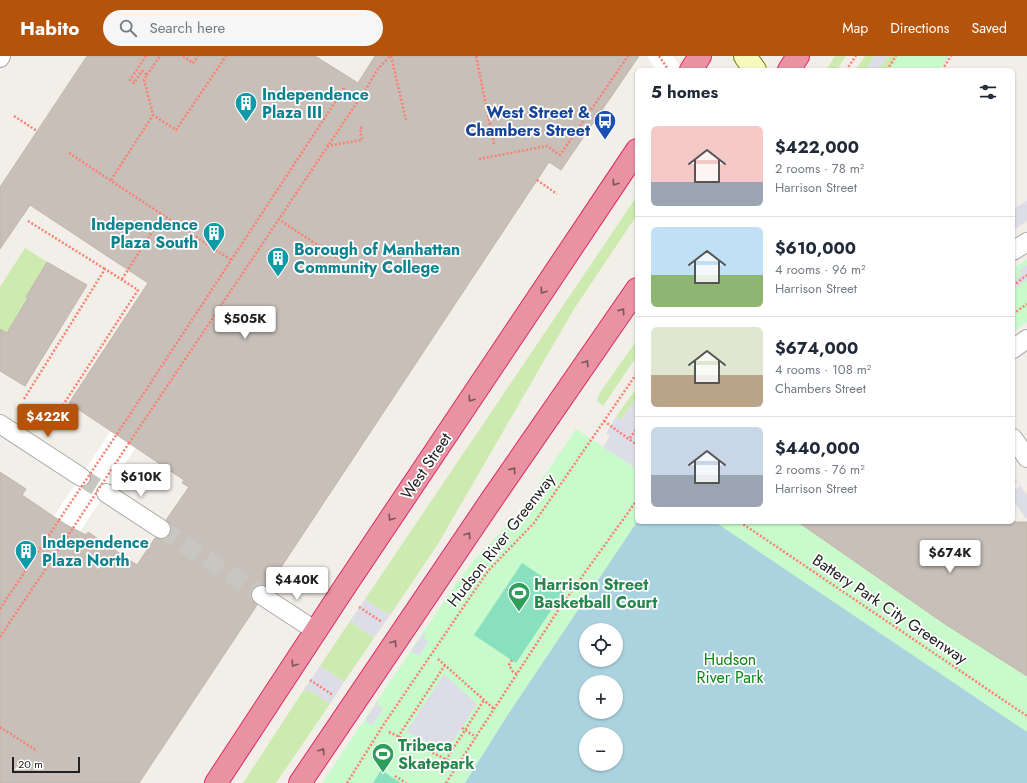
<!DOCTYPE html>
<meta charset="utf-8">
<style>
body{margin:0;font-family:Jost,sans-serif;background:#f6f6f7;color:#1f2937;height:100vh;display:flex;flex-direction:column;font-size:15px;white-space:nowrap}
*{box-sizing:border-box;margin:0}
p{font-size:13px;color:#747a83}
.icon{flex:none;width:22px;height:22px;fill:none;stroke:currentColor;stroke-width:2;stroke-linecap:round;stroke-linejoin:round}
.map{position:relative;flex:1;overflow:hidden}
.details{position:absolute;left:635px;top:12px;width:380px;height:456px;display:flex;flex-direction:column;background:#fff;border-radius:6px;box-shadow:0 1px 3px #0004}
.details>*{flex:none}
.tools{position:absolute;left:579px;top:567px;display:grid;gap:8px}
.tools a{display:grid;place-items:center;width:44px;height:44px;border-radius:50%;background:#fff;box-shadow:0 1px 3px #0004;font-size:20px}
.scale{position:absolute;left:12px;bottom:10px;width:68px;box-sizing:border-box;padding-left:4px;border:2px solid #222;border-top:0;font-size:11px;line-height:14px;white-space:nowrap;color:#222;-webkit-text-stroke:3px #fff;paint-order:stroke}
.price{position:absolute;translate:-50% -34px;padding:0 9px;border-radius:4px;background:#fff;color:#222;font-size:13px;line-height:26px;filter:drop-shadow(0 1px 2px #0008)}
.price::after{content:'';position:absolute;left:50%;top:24px;width:12px;height:9px;margin-left:-6px;background:inherit;clip-path:polygon(0 0,100% 0,50% 100%)}
.price.current{background:#b45309;color:#fff}
ul{padding:0;list-style:none}
li{display:flex;align-items:center;gap:12px;height:100px;padding:0 16px}
li+li{border-top:1px solid #e0e1e3}
li span{display:grid;place-items:center;flex:none;width:112px;height:80px;border-radius:6px;color:#555}
li>.icon{margin-inline-start:auto}
span .icon{width:48px;height:48px;fill:#fffc;stroke-width:1}
li b{font-size:17px}
h2{display:flex;justify-content:space-between;align-items:center;height:48px;padding:0 16px;font-size:17px}
header{display:flex;align-items:center;gap:24px;box-sizing:border-box;height:56px;padding:0 20px;background:#b45309;color:#fff}
header strong{font-size:19px}
nav{display:flex;gap:22px;margin-inline-start:auto;font-size:14px}
.search{width:280px;height:36px;background:#f6f6f7;display:flex;align-items:center;gap:10px;box-sizing:border-box;padding:0 14px;border-radius:22px;color:#747a83;font-size:15px}
.map>svg:first-child{display:block}
.grass{fill:#cdebb0}
.park{fill:#c8facc;fill-rule:evenodd}
.pitch{fill:#88e0be}
.plaza{fill:#dddde8}
.water{fill:#aad3df;fill-rule:evenodd}
.pier{fill:#fff}
.building{fill:#c7bfb8;stroke:#c4b6ab}
.lines{fill:none;stroke-linecap:round;stroke-linejoin:round}
.street-tunnel{stroke:#c8c6c1;stroke-width:18;stroke-dasharray:18 9;stroke-linecap:butt}
.street-casing{stroke:#a9a9a9;stroke-width:20}
.secondary-casing{stroke:#707d05;stroke-width:24}
.highway-casing{stroke:#dc2a67;stroke-width:24}
.path{stroke:#fa8072;stroke-width:2.5;stroke-dasharray:2 2;stroke-linecap:butt}
.street{stroke:#fff;stroke-width:18}
.secondary{stroke:#f7fabf;stroke-width:22}
.highway{stroke:#e892a2;stroke-width:22}
.path-bridge{stroke:#fa8072;stroke-width:2.5;stroke-dasharray:2 2;stroke-linecap:butt}
.oneway{stroke:#7b545c}
.labels{text-anchor:middle;dominant-baseline:central;stroke-width:3.5;stroke-linejoin:round;paint-order:stroke}
.culture-label{font-size:16px;font-weight:bold;fill:#0d838f;stroke:#fff;text-anchor:start}
.transit-label{font-size:16px;font-weight:bold;fill:#164399;stroke:#fff;text-anchor:end}
.street-label{font-size:16px;fill:#222;stroke:#fff}
.leisure-label{font-size:16px;font-weight:bold;fill:#27864d;stroke:#fff;text-anchor:start}
.park-label{font-size:16px;fill:#0c8416;stroke:#fff}
</style>
<header>
<strong>Habito</strong>
<div class="search"><svg class="icon" aria-label="search" viewBox="0 0 24 24"><circle cx="10" cy="10" r="6"/><path d="M15 15l6 6"/></svg>Search here</div>
<nav><a>Map</a><a>Directions</a><a>Saved</a></nav>
</header>
<div class="map">
<svg width="1027" height="727" viewBox="0 0 1027 727">
<rect width="100%" height="100%" fill="#f2efe9"/>
<g class="grass">
<polygon points="835,0 846,0 837,14 826,14"/>
<polygon points="865,0 875,0 866,14 855,14"/>
<polygon points="888,0 898,0 889,14 878,14"/>
<polygon points="637,140 637,159 574,253 438,488 393,555 390,557 385,557 365,543"/>
<polygon points="25,192 47,206 26,241 28,242 17,260 55,282 43,299 0,273 0,231"/>
<polygon points="637,284 637,300 603,350 597,345 599,338"/>
<polygon points="637,331 637,341 621,364 616,361"/>
<polygon points="350,565 374,582 344,626 320,610"/>
<polygon points="308,633 330,648 276,727 243,727 303,635"/>
</g>
<g class="park">
<polygon points="898,0 949,0 939,14 889,14"/>
<polygon points="1027,203 1027,266 1013,276 1013,213"/>
<path d="M576,373L637,413V466H798L947,569L1027,620V727H322L459,523L476,502L520,456ZM586,574H616V604H586ZM586,626H616V656H586ZM586,678H616V708H586Z"/>
</g>
<g class="pitch">
<polygon points="522,507 564,535 516,607 474,579"/>
<polygon points="381,714 401,727 373,727"/>
</g>
<g class="plaza">
<polygon points="875,0 888,0 878,14 866,14"/>
<polygon points="1027,144 1027,165 1013,175 1013,154"/>
<polygon points="1027,209 1027,224 1013,234 1013,225 1021,219 1019,215"/>
<polygon points="637,341 637,413 603,391 610,380 606,378 616,361 621,364"/>
<polygon points="1013,419 1027,439 1027,464 1013,444 1013,430 1016,433 1020,430 1017,426 1013,428"/>
<polygon points="365,543 385,557 390,557 393,555 374,582 350,565"/>
<polygon points="425,575 424,581 428,586 419,600 411,595"/>
<polygon points="320,610 344,626 330,648 311,635 305,634 303,635"/>
<polygon points="444,618 477,648 447,695 406,676"/>
<polygon points="378,644 378,649 383,653 372,669 365,665"/>
</g>
<path class="water" d="M637,466H715L1027,676V727H465L507,660ZM586,574H616V604H586ZM586,626H616V656H586ZM586,678H616V708H586Z"/>
<g class="pier">
<polygon points="647,0 673,0 682,14 656,14"/>
<polygon points="111,375 136,391 79,477 54,460"/>
</g>
<g class="building">
<polygon points="87,0 315,0 358,27 375,0 639,0 561,114 549,106 268,531 261,529 256,530 252,533 251,538 252,543 257,549 139,727 0,727 0,416 26,433 22,439 65,468 86,479 88,476 137,509 155,482 161,483 166,482 170,479 171,473 170,468 166,464 189,431 182,427 184,424 69,347 148,227 30,149 0,193 0,131"/>
<polygon points="47,206 87,229 25,330 0,315 0,273 7,277 28,242 26,241"/>
<polygon points="798,466 1027,466 1027,620 945,568"/>
</g>
<g class="lines">
<g class="street-tunnel">
<polyline points="81,421 106,437"/>
<polyline points="161,473 261,539"/>
</g>
<g class="street-casing">
<g id="street">
<polyline points="0,2 1,0"/>
<polyline points="1013,195 1027,186"/>
<polyline points="1013,293 1027,283"/>
<polyline points="0,368 81,421"/>
<polyline points="1013,382 1027,402"/>
<polyline points="106,437 161,473"/>
<polyline points="261,539 316,575"/>
</g>
</g>
<g class="secondary-casing">
<polyline id="secondary" points="745,0 755,14"/>
</g>
<g class="highway-casing">
<g id="highway">
<polyline points="691,14 700,0"/>
<polyline points="789,14 798,0"/>
<polyline points="216,727 340,538 637,94"/>
<polyline points="300,727 490,446 637,233"/>
</g>
</g>
<g class="path">
<polyline points="146,0 130,24 134,27 142,15 147,19 144,24 153,59 176,74 226,0"/>
<polyline points="183,0 193,7 198,0"/>
<polyline points="391,0 406,64"/>
<polyline points="476,0 494,88"/>
<polyline points="659,0 668,13"/>
<polyline points="846,14 856,0"/>
<polyline points="887,14 896,0"/>
<polyline points="942,14 951,0"/>
<polyline points="147,19 160,0"/>
<polyline points="14,60 37,75"/>
<polyline points="327,90 362,84 360,72 364,71"/>
<polyline points="69,97 231,204"/>
<polyline points="479,103 547,90 560,99 628,0"/>
<polyline points="111,124 153,59"/>
<polyline points="537,124 557,138"/>
<polyline points="278,163 339,203"/>
<polyline points="28,165 105,213"/>
<polyline points="122,223 163,159"/>
<polyline points="1013,230 1027,219"/>
<polyline points="1013,258 1027,248"/>
<polyline points="24,343 105,213 138,234 54,363"/>
<polyline points="604,365 637,389"/>
<polyline points="117,378 345,31"/>
<polyline points="630,382 637,372"/>
<polyline points="129,387 366,33 377,14 390,0"/>
<polyline points="740,466 1027,660"/>
<polyline points="560,533 565,530 573,533"/>
<polyline points="359,551 382,566"/>
<polyline points="0,553 59,464"/>
<polyline points="0,581 73,472"/>
<polyline points="438,603 494,653"/>
<polyline points="512,604 509,609 513,616 517,618"/>
<polyline points="310,624 333,639"/>
<polyline points="0,671 37,695"/>
<polyline points="462,672 476,681"/>
<polyline points="389,676 458,709"/>
<polyline points="398,681 445,609"/>
<polyline points="446,704 484,644"/>
<polyline points="395,720 406,727"/>
<polyline points="347,727 382,671 477,531 488,515 534,467 637,317"/>
<polyline points="446,727 561,550 637,444"/>
</g>
<use href="#street" class="street"/>
<use href="#secondary" class="secondary"/>
<use href="#highway" class="highway"/>
<g class="path-bridge">
<polyline points="59,464 117,378"/>
<polyline points="73,472 129,387"/>
</g>
</g>
<defs><path id="oneway-chevron" d="M-2-3.5L2.5 0L-2 3.5" fill="none" stroke-width="1.6" stroke-linecap="round" stroke-linejoin="round"/></defs>
<g class="oneway">
<use href="#oneway-chevron" transform="translate(615 127) rotate(124)"/>
<use href="#oneway-chevron" transform="translate(543 235) rotate(124)"/>
<use href="#oneway-chevron" transform="translate(622 255) rotate(-55)"/>
<use href="#oneway-chevron" transform="translate(586 307) rotate(-56)"/>
<use href="#oneway-chevron" transform="translate(471 343) rotate(124)"/>
<use href="#oneway-chevron" transform="translate(513 414) rotate(-55)"/>
<use href="#oneway-chevron" transform="translate(391 462) rotate(124)"/>
<use href="#oneway-chevron" transform="translate(468 479) rotate(-56)"/>
<use href="#oneway-chevron" transform="translate(394 587) rotate(-56)"/>
<use href="#oneway-chevron" transform="translate(294 608) rotate(123)"/>
<use href="#oneway-chevron" transform="translate(322 695) rotate(-56)"/>
</g>
<defs>
<g id="building-pin" transform="scale(1.15)"><path d="M0 17L-7.5 6A9.5 9.5 0 1 1 7.5 6Z" fill="#0f9aa8" stroke="#fff"/><path d="M-4-6H4V6H1V3H-1V6H-4ZM-2.5-4.3h1.7v1.8h-1.7ZM.8-4.3h1.7v1.8H.8ZM-2.5-1h1.7V.8h-1.7ZM.8-1h1.7V.8H.8Z" fill="#fff"/></g>
<g id="bus-pin" transform="scale(1.15)"><path d="M0 17L-7.5 6A9.5 9.5 0 1 1 7.5 6Z" fill="#1a4fb4" stroke="#fff"/><path d="M-5-6H5V4H4V6H2V4H-2V6H-4V4H-5ZM-3.5-4V0h7V-4ZM-3.5 1.2v1.5H-2V1.2ZM2 1.2v1.5H3.5V1.2Z" fill="#fff"/></g>
<g id="stadium-pin" transform="scale(1.15)"><path d="M0 17L-7.5 6A9.5 9.5 0 1 1 7.5 6Z" fill="#2e9e5b" stroke="#fff"/><path d="M0-5a6.5 5 0 1 0 0 10a6.5 5 0 1 0 0-10ZM-3.5-1.8h7v3.6h-7Z" fill="#fff"/></g>
</defs>
<g fill-rule="evenodd">
<use href="#building-pin" x="246" y="47"/>
<use href="#bus-pin" x="605" y="65"/>
<use href="#building-pin" x="214" y="177"/>
<use href="#building-pin" x="278" y="202"/>
<use href="#building-pin" x="26" y="495"/>
<use href="#stadium-pin" x="519" y="537"/>
<use href="#stadium-pin" x="383" y="698"/>
</g>
<g class="labels">
<g class="culture-label">
<text x="262" y="38">Independence<tspan x="262" dy="18">Plaza III</tspan></text>
<text x="198" y="168" text-anchor="end">Independence<tspan x="198" dy="18">Plaza South</tspan></text>
<text x="294" y="193">Borough of Manhattan<tspan x="294" dy="18">Community College</tspan></text>
<text x="42" y="486">Independence<tspan x="42" dy="18">Plaza North</tspan></text>
</g>
<g class="transit-label">
<text x="590" y="56">West Street &amp;<tspan x="590" dy="18">Chambers Street</tspan></text>
</g>
<g class="street-label">
<text transform="translate(426 410) rotate(-56)">West Street</text>
<text transform="translate(501 484) rotate(-52)">Hudson River Greenway</text>
<text transform="translate(890 553) rotate(34)">Battery Park City Greenway</text>
</g>
<g class="leisure-label">
<text x="534" y="528">Harrison Street<tspan x="534" dy="18">Basketball Court</tspan></text>
<text x="398" y="689">Tribeca<tspan x="398" dy="18">Skatepark</tspan></text>
</g>
<g class="park-label">
<text x="730" y="603">Hudson<tspan x="730" dy="18">River Park</tspan></text>
</g>
</g>
</svg>
<div class="tools">
<a><svg class="icon" aria-label="locate" viewBox="0 0 24 24"><circle cx="12" cy="12" r="6"/><path d="M12 2v4M12 18v4M2 12h4M18 12h4"/></svg></a>
<a>+</a>
<a>−</a>
</div>
<div class="scale">20 m</div>
<b class="price" style="left:245px;top:284px">$505K</b>
<b class="price current" style="left:48px;top:382px">$422K</b>
<b class="price" style="left:141px;top:442px">$610K</b>
<b class="price" style="left:950px;top:518px">$674K</b>
<b class="price" style="left:297px;top:545px">$440K</b>
<section class="details">
<h2>5 homes<svg class="icon" aria-label="filters" viewBox="0 0 24 24"><path d="M4 7h16M4 17h16"/><circle cx="9" cy="7" r="2"/><circle cx="15" cy="17" r="2"/></svg></h2>
<ul>
<li><span style="background:linear-gradient(#f6c9c9 70%,#9aa5b1 0)"><svg class="icon" aria-label="home" viewBox="0 0 24 24"><path d="M3 11l9-7 9 7M6 9v11h12V9"/></svg></span><div><b>$422,000</b><p>2 rooms · 78 m²</p><p>Harrison Street</p></div></li>
<li><span style="background:linear-gradient(#bfe0f5 60%,#8fb573 0)"><svg class="icon" aria-label="home" viewBox="0 0 24 24"><path d="M3 11l9-7 9 7M6 9v11h12V9"/></svg></span><div><b>$610,000</b><p>4 rooms · 96 m²</p><p>Harrison Street</p></div></li>
<li><span style="background:linear-gradient(#dfe7d0 60%,#b9a48a 0)"><svg class="icon" aria-label="home" viewBox="0 0 24 24"><path d="M3 11l9-7 9 7M6 9v11h12V9"/></svg></span><div><b>$674,000</b><p>4 rooms · 108 m²</p><p>Chambers Street</p></div></li>
<li><span style="background:linear-gradient(#c9d6e8 60%,#9aa5b1 0)"><svg class="icon" aria-label="home" viewBox="0 0 24 24"><path d="M3 11l9-7 9 7M6 9v11h12V9"/></svg></span><div><b>$440,000</b><p>2 rooms · 76 m²</p><p>Harrison Street</p></div></li>
</ul>
</section>
</div>
